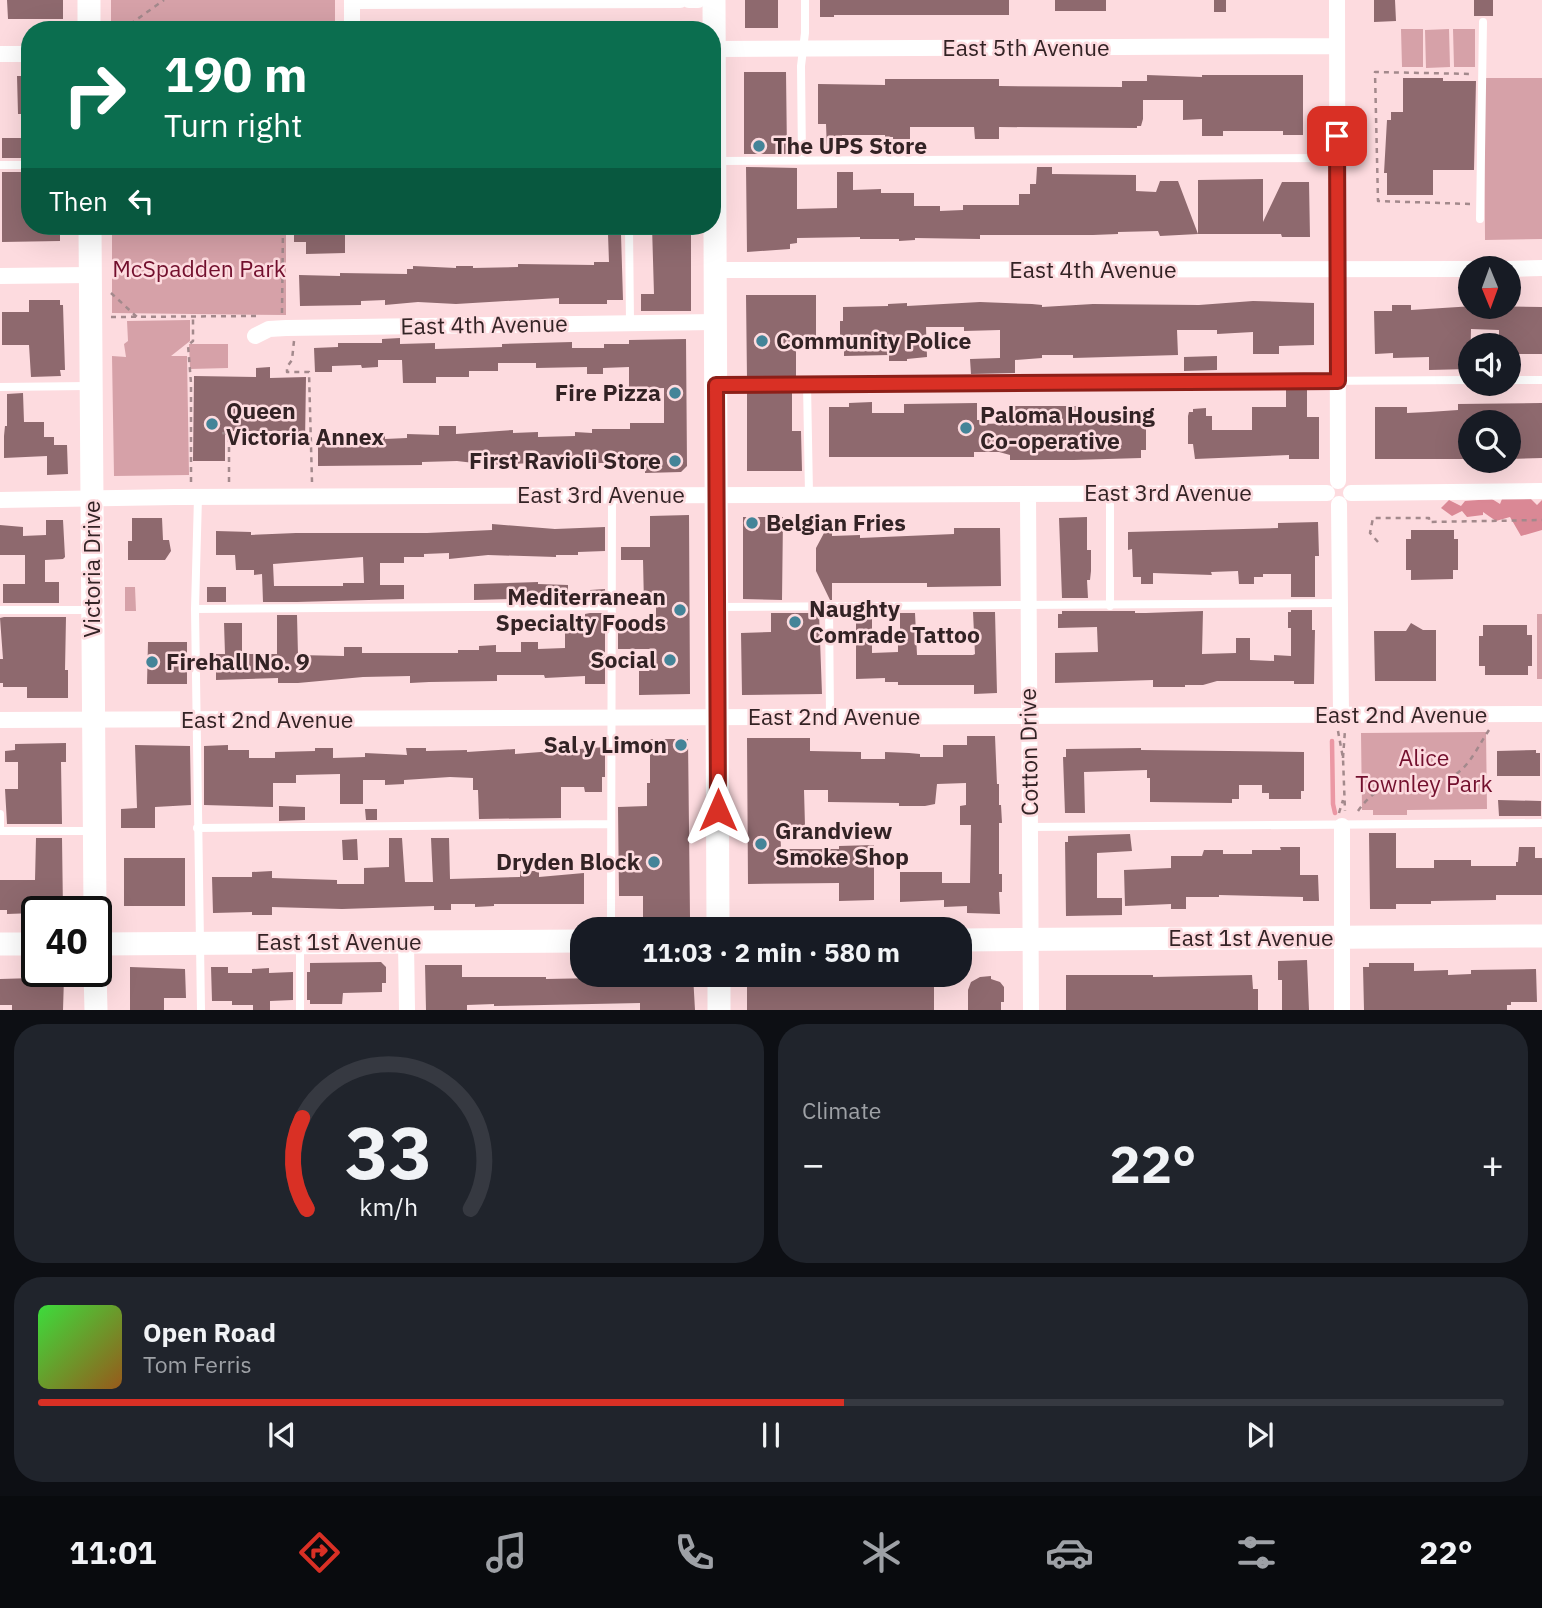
<!DOCTYPE html>
<html lang="en">
<head>
<meta charset="utf-8">
<style>
  body { margin:0; font-family:"IBM Plex Sans",sans-serif; background:#20242c; color:#f1f3f6; height:100vh; display:flex; flex-direction:column; font-size:26px; white-space:nowrap }
  * { box-sizing:border-box; margin:0 }
  p { font-size:23px; color:#9ea1a6 }
  .icon { flex:none; width:38px; height:38px; fill:none; stroke:currentColor; stroke-width:2; stroke-linecap:round; stroke-linejoin:round }
  .map { position:relative; height:1010px; overflow:hidden }
  .panel { display:flex; flex-direction:column; gap:14px; padding:14px; background:#0d0f14; flex:1 }
  .panel>* { flex:none }
  .banner { position:absolute; left:21px; top:21px; width:700px; height:214px; border-radius:28px; box-shadow:0 7px 28px #0002; background:#0b6e4f; color:#fff; overflow:hidden }
  .needle { width:46px; rotate:179deg }
  .fabs { position:absolute; left:1458px; top:256px; display:grid; gap:14px }
  .fabs a { display:grid; place-items:center; width:63px; height:63px; border-radius:50%; background:#171b24; box-shadow:0 7px 28px #0002; font-size:35px }
  .speed { position:absolute; left:21px; top:896px; display:flex; gap:14px; font-size:35px; font-weight:700; text-align:center }
  .speed>* { display:grid; place-content:center; width:91px; height:91px; border-radius:50%; background:#171b24; box-shadow:0 7px 28px #0002; line-height:1 }
  .speed .limit { border:4px solid #111; border-radius:10px; background:#fff; color:#111 }
  .pin { position:absolute; display:grid; place-items:center; width:60px; height:60px; color:#fff; margin:-30px; border-radius:14px; box-shadow:0 4px 10px #0006 }
  .me { position:absolute; width:77px; margin:-38px; rotate:0deg; stroke-linejoin:round; filter:drop-shadow(0 0 5px #0008) }
  .turn { display:flex; align-items:center; gap:24px; height:147px; padding:0 28px; font-size:32px }
  .turn .icon { width:91px; height:91px; stroke-width:2.5 }
  .turn b { display:block; font-size:49px; line-height:60px }
  .then { display:flex; align-items:center; height:66px; padding:0 28px; background:#0003; gap:14px; font-size:26px }
  .big { font-size:52px; font-weight:700; line-height:1.1 }
  .panel .widget { flex:1; display:flex; flex-direction:column; justify-content:center; gap:10px; min-width:0; padding:0 24px; border-radius:28px; background:#20242c }
  .panel .dial { align-items:center; gap:0 }
  .dial svg { height:182px; overflow:visible; fill:none; stroke:#363941; stroke-width:7; stroke-linecap:round; text-anchor:middle }
  .dial text { fill:#f1f3f6; stroke:none }
  .song { display:flex; align-items:center; gap:21px }
  .cover { width:84px; height:84px; border-radius:10px; background:linear-gradient(135deg,hsl(120 70% 55%),hsl(30 70% 35%)) }
  .played { height:7px; border-radius:4px; background:linear-gradient(90deg,#d93025 55%,#363941 55%) }
  .keys { display:flex; justify-content:space-around; direction:ltr }
  .heat { display:flex; justify-content:space-between; align-items:center; font-size:38px; direction:ltr }
  .panel .tiles { flex:1; display:grid; gap:14px; grid-template-columns:1fr 1fr }
  .widget:last-child { grid-column:span 2 }
  .trip { position:absolute; left:570px; top:917px; width:402px; height:70px; border-radius:28px; background:#171b24; box-shadow:0 7px 28px #0002; font-weight:700; line-height:70px; text-align:center }
  .tab-bar { display:flex; height:112px; justify-content:space-around; align-items:center; background:#090b0e; color:#9ea1a6 }
  .tab-bar .icon { width:49px; height:49px }
  .tab-bar .selected { color:#d93025 }
  .tab-bar b { font-size:32px; color:#f1f3f6 }
  .map>svg:first-child { display:block }
  .green { fill:#d6a1a8 }
  .forest { fill:#da8895 }
  .lines { fill:none; stroke-linecap:round; stroke-linejoin:round }
  .stream { stroke:#eb97a4; stroke-width:4.5 }
  .building { fill:#8e696e; fill-rule:evenodd }
  .path { stroke:#a3898c; stroke-width:2.5; stroke-dasharray:5 5; stroke-linecap:butt }
  .lane { stroke:#fff; stroke-width:8 }
  .street { stroke:#fff; stroke-width:16 }
  .secondary { stroke:#fff; stroke-width:23 }
  .route-casing { stroke:#8d1f18; stroke-width:18 }
  .route { stroke:#d93025; stroke-width:12 }
  .poi-dot { fill:#448498; stroke:#fddbdf; stroke-width:2.5 }
  .labels { text-anchor:middle; stroke-width:5; stroke-linejoin:round; paint-order:stroke }
  .street-label { font-size:23px; fill:#332325; stroke:#fddbdf }
  .poi-label { font-size:23px; font-weight:bold; fill:#332325; stroke:#fddbdf; text-anchor:start }
  .park-label { font-size:23px; fill:#720f2d; stroke:#fddbdf }
</style>
</head>
<body>
<div class="map">
<svg width="1542" height="1010" viewBox="0 0 1542 1010">
  <rect width="100%" height="100%" fill="#fddbdf"/>
  <!-- green -->
  <path class="green" d="M111,0H335V30H111Z
    M1401,29H1423V67H1402Z
    M1449,29L1450,67L1426,68L1425,30Z
    M1453,29H1475V67H1454Z
    M1484,78H1542V239L1485,240Z
    M112,226H286V315L112,313Z
    M190,320V341L171,356H187L189,475L114,476L112,356L126,357L124,344L128,341L127,321Z
    M189,344H228V368L190,369Z
    M125,587H135L136,611H125Z
    M1537,614H1542V679H1537Z
    M1486,732L1487,809L1407,810V815H1373V810H1362L1361,733Z"/>
  <!-- forest -->
  <path class="forest" d="M1530,498L1537,505L1542,500V530L1521,536L1510,517L1496,521L1483,512V515L1467,517L1462,511L1452,516L1441,508L1449,500L1461,506L1465,501L1492,499L1500,504L1502,499Z"/>
  <g class="lines">
    <!-- stream -->
    <path class="stream" d="M1332,741L1333,804L1335,813"/>
  </g>
  <!-- building -->
  <path class="building" d="M7,0H63V19H8Z
    M745,0H778V28H745Z
    M820,0H1009V15H834V17H820Z
    M1055,0H1106V11H1055Z
    M1214,0H1226V12H1214Z
    M1374,0H1395L1396,21L1374,22Z
    M1474,0H1493V16H1474Z
    M744,72H786L787,154H744Z
    M1147,75L1202,77V75H1303V135H1283V131H1223V136H1202V119L1183,120V100H1143V119L1141,126H1137V128L999,127V139H975L974,127H910V139H893V137H885V135H842V151H827L826,124H818V84L885,85V79H999V86L1122,87V81H1147Z
    M17,76H30V114H18Z
    M1403,78H1443V81H1476L1474,170H1433V195H1387V173H1384L1387,120H1391V112H1403Z
    M2,138H30V158H2Z
    M746,167L797,168V209L837,208V172H853V190L881,189V193H914V206H940V211L963,210V205H1019V194H1030V184H1036L1037,167H1052V174L1136,175V191L1156,192L1160,181H1178L1198,234L1160,236L1158,231L1118,232V234L1093,235H980V239L915,238V240L899,241V239H860V237L797,238V243L790,244V249L747,252Z
    M2,172H30V226H60V241L2,242Z
    M1263,179V222L1282,182H1309L1310,237H1282L1281,234H1198V180Z
    M294,226L345,227V253L306,254V242H294Z
    M652,226H691V311H641V294H654Z
    M608,234H621L623,300H607V304H559V298L456,304L418,302L385,305V300L361,301V305L300,306L299,275L340,276V273L407,274V269H413V266L456,268V266H473V268L518,267V264L594,265V262H609Z
    M746,295H816V338H796V378H747Z
    M29,300H60V305H63L65,370H60L61,376L31,377L29,345H2V312H29Z
    M1253,301L1314,303V345L1279,346V354H1253V332L1217,334V330H1177L1178,355L1073,358V355H1042V358L1015,360V373L971,374L970,359L1000,358V330L964,331V327H926L927,357L907,359V361H889V355L844,356V349H840V321H843V307L888,306V304L907,303V306L980,302L1032,304L1042,305V307L1093,304L1199,305Z
    M1392,305H1411V310L1474,306L1542,307V354H1508V345H1499V330L1471,329L1470,369L1429,370V357L1393,358V353L1375,354L1374,311H1392Z
    M400,338V344L435,343V349L502,347V344L572,342V348H604V344H629V340L686,339L687,466L681,472L645,473V458H617L618,462L608,463H575V459L532,460V463L491,465H474V463L457,461L422,462V465L318,466V436H337V440L364,441V436L385,435V439L407,438V434L439,435V426H456V434L513,430V433L538,432V437L575,436V432L592,433V429H630V423H664V388L629,389V367L603,368V374H587V367L536,368V363H498V371H469V377H436V383H403L402,360H378V367L362,368L361,365L332,366V372H315L314,348L338,347V343H382V339Z
    M1217,356V370L1184,371V357Z
    M270,367V378L306,377L305,442H292L293,431H225V461H193L194,376L256,377V368Z
    M1307,388V417H1319V459H1289V455L1195,459L1193,444H1188V416L1189,412H1193V409L1206,408V416H1212V430H1252V407H1286V389Z
    M747,391H792V431H801L802,471H747Z
    M23,393L24,422H44V437H54V445H67L68,474L47,475V456L4,458V436L5,426H7V394Z
    M872,402V413H904V404L977,403V420H984V424L1010,423V406H1080V411L1143,410V419H1146V450H1141V458L1074,460H1010V455L999,452H974V457H829V407H849V403Z
    M1542,403V458L1508,459V422H1470V459H1375V407H1407V413L1429,412L1458,410V404Z
    M689,515L690,694L639,695V671H649V649H618V628H656V604H644L643,560H621V547H650V516Z
    M743,517H783L782,600L743,599Z
    M1087,517V550H1091V571L1090,580H1087L1088,598H1062L1059,518Z
    M132,518H162L163,540H169L171,551L165,560H128V541H132Z
    M832,518V536L860,535V538L954,534V528H1000L1001,586L927,587V583H832V600H830L816,571V548Z
    M46,520H63L65,557L63,559L45,560V582H59V603H3V584H25V555H0V525L23,527V536L46,535Z
    M1318,522L1319,556H1315V597H1291V574H1263V577H1254V584H1239L1238,571L1211,572L1212,575L1153,573V584H1141V577H1133L1132,549L1128,550V532L1278,528V523Z
    M492,524L555,529L605,527V551L578,552V555H556V557L488,555L449,559V553L424,554V557H404V563H380V585H404V599L297,602H263L262,574L254,575V570H236L235,555H216V531L251,532V535L296,533H427L492,530ZM363,557L364,583H343V586H274L273,564Z
    M1411,530H1454V539H1458V570H1453V579L1411,580V570H1406V539H1411Z
    M538,582V584L568,585V594L512,597V599L474,600V584Z
    M207,587H226V602H207Z
    M605,589V599L590,600V590Z
    M1291,610H1312V630H1315L1314,684H1294V681H1217L1203,685H1185V687H1153V680L1055,683V653L1098,652L1097,627L1058,628V614H1062V611H1135V613H1146L1203,611L1202,654L1236,653V638H1250V660L1274,661V655L1291,656V628H1288V612H1291Z
    M973,612H995L997,693L974,694V685H898V682H885V678L856,679V614H872V653L898,652V644H900V613H915L917,655H973L975,654Z
    M590,613H605V684H585V676L545,678L544,675H497V681L429,682L410,683V676L363,677L298,683H278V678L216,680V654H225L224,623H242V654H277V615H297L298,655L344,656V647H362V653H458V650H479V646L496,645V652H521V642H538V649L565,648V632H585V614Z
    M771,613H819L822,694L742,695L741,633L771,632Z
    M4,617H66L65,670H68V698H27V687H3V683H0V659H3L0,618Z
    M1411,623L1423,630H1436V681H1375L1374,631H1406Z
    M1483,625H1527V635H1532V666H1528V675H1485V666H1479V636H1483Z
    M148,642H187V684H147Z
    M967,736H995L997,784H999V805H1001L1002,823H999V874H1002V892H999L1000,914L967,913V906L944,907V900L900,902V872H942V883H970L971,825H960V806L966,805V783L937,784L935,804L925,806H899V803L828,802V790H804L805,826H780L781,849H839V846L874,845V900L839,901V883L748,884L747,738H810V751L861,752V759H885V752L909,753L920,754V757H943V745H967Z
    M650,739H688L690,917H643V896H619L618,807L647,806V783H650Z
    M66,743V762H61L62,824H7L5,789H18V762H5V751L15,750V744Z
    M135,745L190,746L191,805L155,807V828H121V809L137,808Z
    M228,745V750H249V758H275V752L315,751V748H333V758L365,757V753L407,755L406,748H426V751L467,750V752L515,749V754L605,747V777H602V792H585L584,787H561V818L479,819L478,790H473V778L450,777L404,780V784L385,785V780H363V804H340V774L296,775V783H273V807L204,805V746Z
    M1141,748V750L1304,752V791H1301V799H1269V793H1262V785H1239V799H1232V803L1150,802V778H1147V770L1084,772L1085,813H1065L1063,757H1066V749Z
    M1536,750V753H1540V776H1497V751Z
    M1498,800L1541,801V816H1499Z
    M279,806L305,807V820L279,821Z
    M365,809H377V820H366Z
    M1369,833H1396V868H1434V860H1471V866H1516V862H1518L1519,847H1535V858H1542V895H1496V900L1431,901V904H1396V909H1370Z
    M1130,834L1132,851L1097,853V898H1122V915L1066,916L1065,842H1068V836Z
    M36,838H62L63,912L7,914V910H0V880H35Z
    M389,838H402L405,882H433L431,838H449L450,879L520,877V871H539V877L584,873V904H494V906L475,907V904H451V910H434V906L342,909L272,907V915H252V912L213,913L212,877H252V872L272,871V878L337,880V884H364V868L389,867Z
    M357,839L358,860H343L342,840Z
    M1280,847H1300V875H1318L1319,901H1303V897L1219,895V897H1186V909H1171V904L1125,906L1124,870L1171,868V856H1202L1204,850H1223V854H1252V850H1281Z
    M124,858H185V906H124Z
    M1307,960L1309,1010H1282V980H1278V961Z
    M381,962L386,967V983H382V992L343,993L342,1004H310V1000H307V972H310V963Z
    M1369,963H1414V971L1448,970V975L1471,974V970L1536,969L1537,1002H1511V1005H1507V1010H1364L1363,967H1369Z
    M425,965H462V977H546V979L597,978V975H693L695,1010H640V1003L494,1006V1004L467,1005V1010H426Z
    M130,967L185,969L186,998H164V1010H130Z
    M211,967H228V973H252V969L269,968V973L293,972V1000L270,1001V1010H253V1005H232V1001H212Z
    M747,975H934V1010H747Z
    M1066,975H1153V977L1252,975L1253,989H1258V1010H1066Z
    M34,976L64,977L63,1010H12V1005H0V979L34,978Z
    M991,976V979L1000,982L1004,987V1002H1001V1010H968V990L971,982L980,977Z"/>
  <g class="lines">
    <!-- path -->
    <path class="path" d="M122,30L164,0
      M1470,204L1378,201L1375,72L1473,74
      M111,293L137,317
      M282,313L283,226
      M111,317L258,316
      M294,341L292,360L287,367V372H309L312,482
      M222,433L229,434V482
      M191,482V383L188,345L193,341V317
      M1378,542L1370,533L1373,518H1429V522L1542,520
      M1338,731L1343,758L1345,811
      M1343,758L1345,730
      M1358,811C1392,762 1427,799 1460,771C1472,761 1480,743 1489,730
      M1339,813L1343,800"/>
    <!-- lane -->
    <path class="lane" d="M802,160L801,66L805,33V0
      M718,161L1338,158
      M0,165H30
      M1480,219L1483,22
      M629,226L630,322
      M1508,380H1542
      M807,384L809,494
      M717,385L1470,380
      M0,387L88,386
      M1110,493V606
      M198,497L195,609L201,1010
      M829,606L830,717
      M719,607L1339,603
      M195,609L611,606
      M0,610H92
      M0,814V831
      M1030,827L1542,823
      M197,828L611,824
      M0,831H91
      M611,929L612,496
      M300,946V1010"/>
    <!-- street -->
    <path class="street" d="M689,0H698
      M1337,0L1338,481
      M352,30V1L680,0
      M714,49L1337,46
      M0,54H30
      M1508,269L1542,268
      M715,270L1470,269
      M0,276L91,275
      M255,336L269,329L286,328L715,322
      M1351,493L1542,491
      M1028,494L1031,1010
      M0,500L175,497L1327,493
      M1339,504L1341,714
      M0,720L1542,714
      M1342,826V1010
      M406,942L407,1010"/>
    <!-- secondary -->
    <path class="secondary" d="M89,0V30
      M714,0L718,929
      M90,226L95,912
      M961,940L1542,936
      M0,944H37
      M96,944L583,941
      M95,971L96,1010
      M719,975V1010"/>
  </g>
  <g class="lines">
    <!-- route casing -->
    <g class="route-casing">
      <path id="route" d="M718,810L716,385L1338,381L1337,136"/>
    </g>
    <!-- route -->
    <use href="#route" class="route"/>
  </g>
  <!-- markers -->
  <g class="poi-dot">
    <circle cx="759" cy="146" r="7"/>
    <circle cx="762" cy="341" r="7"/>
    <circle cx="675" cy="393" r="7"/>
    <circle cx="212" cy="424" r="7"/>
    <circle cx="966" cy="428" r="7"/>
    <circle cx="675" cy="461" r="7"/>
    <circle cx="752" cy="523" r="7"/>
    <circle cx="680" cy="610" r="7"/>
    <circle cx="795" cy="622" r="7"/>
    <circle cx="670" cy="660" r="7"/>
    <circle cx="152" cy="662" r="7"/>
    <circle cx="681" cy="745" r="7"/>
    <circle cx="761" cy="844" r="7"/>
    <circle cx="654" cy="862" r="7"/>
  </g>
  <g class="labels">
    <!-- street labels -->
    <g class="street-label">
      <text x="1026" y="56">East 5th Avenue</text>
      <text x="1093" y="278">East 4th Avenue</text>
      <text transform="translate(484 325) rotate(-1)" y="8">East 4th Avenue</text>
      <text x="1168" y="501">East 3rd Avenue</text>
      <text x="601" y="503">East 3rd Avenue</text>
      <text transform="translate(92 569) rotate(-90)" y="8">Victoria Drive</text>
      <text x="1401" y="723">East 2nd Avenue</text>
      <text x="834" y="725">East 2nd Avenue</text>
      <text x="267" y="728">East 2nd Avenue</text>
      <text transform="translate(1029 752) rotate(-91)" y="8">Cotton Drive</text>
      <text x="1251" y="946">East 1st Avenue</text>
      <text x="339" y="950">East 1st Avenue</text>
    </g>
    <!-- poi labels -->
    <g class="poi-label">
      <text x="773" y="154">The UPS Store</text>
      <text x="776" y="349">Community Police</text>
      <text x="661" y="401" text-anchor="end">Fire Pizza</text>
      <text x="226" y="419">Queen<tspan x="226" dy="26">Victoria Annex</tspan></text>
      <text x="980" y="423">Paloma Housing<tspan x="980" dy="26">Co-operative</tspan></text>
      <text x="661" y="469" text-anchor="end">First Ravioli Store</text>
      <text x="766" y="531">Belgian Fries</text>
      <text x="666" y="605" text-anchor="end">Mediterranean<tspan x="666" dy="26">Specialty Foods</tspan></text>
      <text x="809" y="617">Naughty<tspan x="809" dy="26">Comrade Tattoo</tspan></text>
      <text x="656" y="668" text-anchor="end">Social</text>
      <text x="166" y="670">Firehall No. 9</text>
      <text x="667" y="753" text-anchor="end">Sal y Limon</text>
      <text x="775" y="839">Grandview<tspan x="775" dy="26">Smoke Shop</tspan></text>
      <text x="640" y="870" text-anchor="end">Dryden Block</text>
    </g>
    <!-- park labels -->
    <g class="park-label">
      <text x="199" y="277">McSpadden Park</text>
      <text x="1424" y="766">Alice<tspan x="1424" dy="26">Townley Park</tspan></text>
    </g>
  </g>
</svg>
<div class="fabs">
<a><svg class="needle" viewBox="-14 -14 28 28"><path d="M0-13l5 13h-10z" fill="#e53935"/><path d="M0 13l5-13h-10z" fill="#9ea1a6"/></svg></a>
<a><svg class="icon" aria-label="sound" viewBox="0 0 24 24"><path d="M4 9h4l5-4v14l-5-4H4zM17 9q2 3 0 6"/></svg></a>
<a><svg class="icon" aria-label="search" viewBox="0 0 24 24"><circle cx="10" cy="10" r="6"/><path d="M15 15l6 6"/></svg></a>
</div>
<div class="speed"><div class="limit">40</div></div>
<div class="pin" style="left:1337px;top:136px;background:#d93025"><svg class="icon" aria-label="arrive" viewBox="0 0 24 24"><path d="M6 21V4h12l-3 4 3 4H6"/></svg></div>
<svg class="me" style="left:718px;top:810px" viewBox="-20 -20 40 40"><path d="M0-17L14 15 0 8-14 15z" fill="#d93025" stroke="#fff" stroke-width="4"/></svg>
<div class="trip">11:03 · 2 min · 580 m</div>
<div class="banner">
<div class="turn"><svg class="icon" aria-label="right" viewBox="0 0 24 24"><path d="M7 20v-9h11M14 6l5 5-5 5"/></svg><div><b>190 m</b>Turn right</div></div>
<div class="then">Then<svg class="icon" aria-label="left" viewBox="0 0 24 24"><path d="M17 20v-9H6M10 6l-5 5 5 5"/></svg></div>
</div>
</div>
<section class="panel">
<div class="tiles">
<div class="widget dial"><svg viewBox="0 0 100 80">
<path d="M14 69A42 42 0 1 1 86 69"/>
<path d="M14 69A42 42 0 0 1 12 29" stroke="#d93025"/>
<text x="50" y="56" font-size="32" font-weight="700">33</text>
<text x="50" y="72" font-size="11">km/h</text>
</svg></div>
<div class="widget"><p>Climate</p>
<div class="heat"><a>−</a><b class="big">22°</b><a>+</a></div>
</div>
<div class="widget">
<div class="song"><i class="cover"></i><div><b>Open Road</b><p>Tom Ferris</p></div></div>
<div class="played"></div>
<div class="keys"><svg class="icon" aria-label="previous" viewBox="0 0 24 24"><path d="M18 5L8 12l10 7zM5 5v14"/></svg><svg class="icon" aria-label="pause" viewBox="0 0 24 24"><path d="M8 5v14M16 5v14"/></svg><svg class="icon" aria-label="next" viewBox="0 0 24 24"><path d="M6 5l10 7-10 7zM19 5v14"/></svg></div>
</div>
</div>
</section>
<nav class="tab-bar">
<b>11:01</b>
<svg class="icon selected" aria-label="directions" viewBox="0 0 24 24"><path d="M12 3l9 9-9 9-9-9zM9 14v-3h6M13 9l2 2-2 2"/></svg>
<svg class="icon" aria-label="music" viewBox="0 0 24 24"><path d="M9 18V5l10-2v13"/><circle cx="6" cy="18" r="3"/><circle cx="16" cy="16" r="3"/></svg>
<svg class="icon" aria-label="phone" viewBox="0 0 24 24"><path d="M5 4h4l2 5-3 2q2 4 5 5l2-3 5 2v4C11 20 4 13 5 4z"/></svg>
<svg class="icon" aria-label="climate" viewBox="0 0 24 24"><path d="M12 3v18M4 7l16 10M4 17L20 7"/></svg>
<svg class="icon" aria-label="car" viewBox="0 0 24 24"><path d="M5 17H2v-5l4-1 3-4h7l3 4 3 1v5h-3M9 17h6M6 11h13"/><circle cx="7" cy="17" r="2"/><circle cx="17" cy="17" r="2"/></svg>
<svg class="icon" aria-label="filters" viewBox="0 0 24 24"><path d="M4 7h16M4 17h16"/><circle cx="9" cy="7" r="2"/><circle cx="15" cy="17" r="2"/></svg>
<b>22°</b>
</nav>
</body>
</html>
